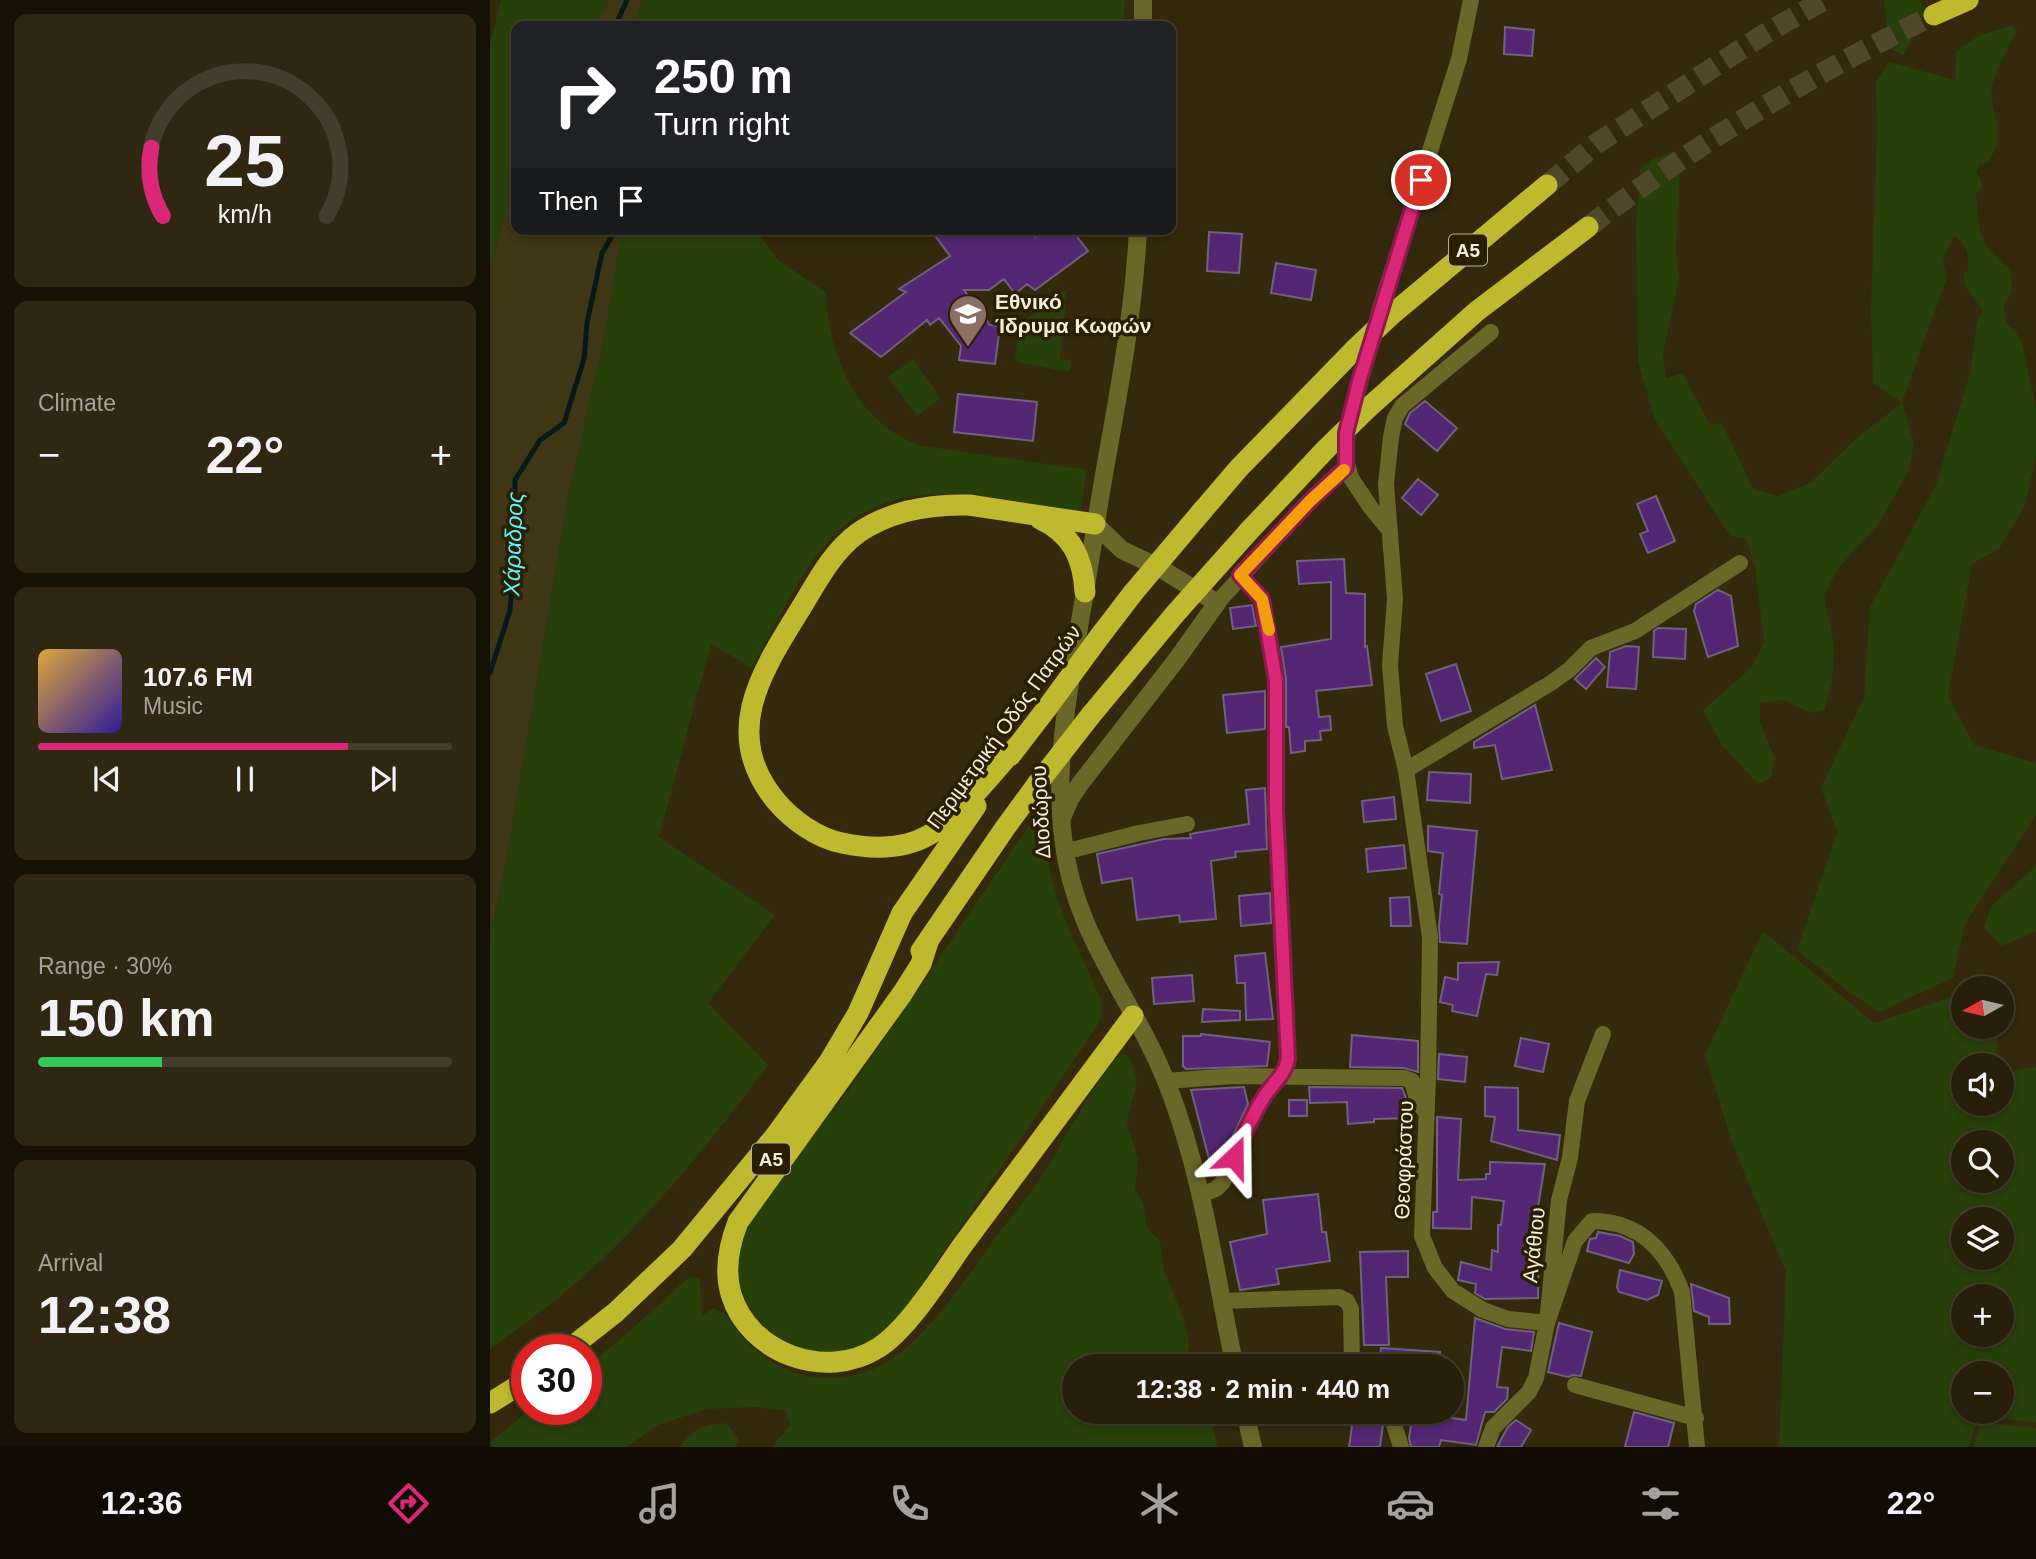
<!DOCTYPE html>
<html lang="en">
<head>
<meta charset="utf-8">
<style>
  body { margin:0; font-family:Arial,sans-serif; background:#2f2712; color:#f1f3f6; height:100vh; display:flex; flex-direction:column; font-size:26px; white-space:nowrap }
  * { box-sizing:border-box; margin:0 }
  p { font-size:23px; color:#a4a29c }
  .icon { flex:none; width:38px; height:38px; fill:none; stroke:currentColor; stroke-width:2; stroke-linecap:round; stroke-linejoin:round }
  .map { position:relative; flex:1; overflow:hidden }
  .panel { display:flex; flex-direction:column; gap:14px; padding:14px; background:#151105; width:490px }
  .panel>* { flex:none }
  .hud { position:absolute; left:21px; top:21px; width:665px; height:214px; border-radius:14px; box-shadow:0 4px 10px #0003,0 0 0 2px #433d2a; background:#202124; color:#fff; overflow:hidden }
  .needle { width:46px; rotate:262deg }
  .fabs { position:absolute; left:1461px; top:976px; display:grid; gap:14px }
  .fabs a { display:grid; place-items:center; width:63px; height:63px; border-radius:50%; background:#271f09; box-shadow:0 4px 10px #0003,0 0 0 2px #433d2a; font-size:35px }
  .speed { position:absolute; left:21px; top:1334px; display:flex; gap:14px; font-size:35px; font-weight:700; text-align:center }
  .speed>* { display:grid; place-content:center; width:91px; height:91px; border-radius:50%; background:#271f09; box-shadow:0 4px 10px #0003,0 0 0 2px #433d2a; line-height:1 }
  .speed .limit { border:10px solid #d22; background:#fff; color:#111 }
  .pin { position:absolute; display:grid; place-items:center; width:60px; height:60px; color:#fff; margin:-30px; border:4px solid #fff; border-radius:50%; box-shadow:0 2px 7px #0007 }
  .me { position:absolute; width:77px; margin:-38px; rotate:23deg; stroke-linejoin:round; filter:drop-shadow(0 0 5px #0008) }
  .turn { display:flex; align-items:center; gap:24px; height:147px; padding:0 28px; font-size:32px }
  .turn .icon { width:91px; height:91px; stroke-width:2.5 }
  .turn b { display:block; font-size:49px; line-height:60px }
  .then { display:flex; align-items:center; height:66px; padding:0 28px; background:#0003; gap:14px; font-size:26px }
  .big { font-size:52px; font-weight:800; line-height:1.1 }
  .panel .widget { flex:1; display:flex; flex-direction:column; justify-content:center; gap:10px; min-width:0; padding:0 24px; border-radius:14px; background:#2f2712 }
  .panel .dial { align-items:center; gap:0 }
  .dial svg { height:182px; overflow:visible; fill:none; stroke:#433d2a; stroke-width:7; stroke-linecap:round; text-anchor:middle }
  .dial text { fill:#f1f3f6; stroke:none }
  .song { display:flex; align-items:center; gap:21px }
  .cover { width:84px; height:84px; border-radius:10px; background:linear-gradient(135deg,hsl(40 70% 55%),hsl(250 70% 35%)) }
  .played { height:7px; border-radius:4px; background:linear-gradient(90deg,#db2777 75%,#433d2a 75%) }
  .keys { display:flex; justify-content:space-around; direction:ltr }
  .heat { display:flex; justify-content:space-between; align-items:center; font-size:38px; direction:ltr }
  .charge { height:10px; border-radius:5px; background:linear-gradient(90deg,#34c759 30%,#433d2a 0) }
  .trip { position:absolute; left:572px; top:1354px; width:402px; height:70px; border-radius:35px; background:#271f09; box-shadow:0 4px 10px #0003,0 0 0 2px #433d2a; font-weight:800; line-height:70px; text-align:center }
  .menu { display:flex; height:112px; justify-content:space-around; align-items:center; background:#100c04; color:#a4a29c }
  .menu .icon { width:49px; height:49px }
  .menu .on { color:#db2777 }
  .menu b { font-size:32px; color:#f1f3f6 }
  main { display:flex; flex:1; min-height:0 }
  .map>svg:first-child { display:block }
  .green { fill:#273f09; fill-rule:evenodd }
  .sand { fill:#3e3615 }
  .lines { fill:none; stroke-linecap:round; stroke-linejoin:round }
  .stream { stroke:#06191b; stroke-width:5 }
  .building { fill:#532773; stroke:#70627e; stroke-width:2 }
  .motorway-tunnel { stroke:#51472b; stroke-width:21; stroke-dasharray:21 10; stroke-linecap:butt }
  .minor { stroke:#6a6728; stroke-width:16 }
  .tertiary { stroke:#6a6728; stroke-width:18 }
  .motorway { stroke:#bfb930; stroke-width:21 }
  .motorway-bridge { stroke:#bfb930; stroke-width:21 }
  .route-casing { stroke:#8e194d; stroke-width:18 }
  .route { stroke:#db2777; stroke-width:12 }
  .slow { stroke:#f59e0b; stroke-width:12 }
  .labels { text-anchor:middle; stroke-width:7; stroke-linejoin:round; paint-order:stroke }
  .shield { fill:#2a1f03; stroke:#b8b09c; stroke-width:2 }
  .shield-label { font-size:19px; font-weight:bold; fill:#f5eedd }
  .poi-label { font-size:21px; font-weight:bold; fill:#f5eedd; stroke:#2a1f03; text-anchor:start }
  .street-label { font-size:21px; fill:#f5eedd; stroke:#2a1f03 }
  .water-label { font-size:23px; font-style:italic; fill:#5df3fe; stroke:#2a1f03 }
</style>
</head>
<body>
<main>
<section class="panel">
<div class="widget dial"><svg viewBox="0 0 100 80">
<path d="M14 69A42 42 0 1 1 86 69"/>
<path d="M14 69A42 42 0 0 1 9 39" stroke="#db2777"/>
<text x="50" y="56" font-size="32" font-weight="700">25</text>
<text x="50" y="72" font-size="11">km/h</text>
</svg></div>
<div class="widget"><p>Climate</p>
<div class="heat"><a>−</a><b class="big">22°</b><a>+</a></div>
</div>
<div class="widget">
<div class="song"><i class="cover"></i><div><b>107.6 FM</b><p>Music</p></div></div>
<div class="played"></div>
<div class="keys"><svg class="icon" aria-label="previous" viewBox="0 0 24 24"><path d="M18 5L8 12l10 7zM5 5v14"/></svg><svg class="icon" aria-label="pause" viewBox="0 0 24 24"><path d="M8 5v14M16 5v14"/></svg><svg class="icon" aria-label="next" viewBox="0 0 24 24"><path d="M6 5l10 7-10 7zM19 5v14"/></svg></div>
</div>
<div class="widget"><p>Range · 30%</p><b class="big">150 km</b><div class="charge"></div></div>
<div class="widget"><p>Arrival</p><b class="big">12:38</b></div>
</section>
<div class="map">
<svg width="1546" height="1447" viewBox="0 0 1546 1447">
  <rect width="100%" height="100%" fill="#34290c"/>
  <!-- green -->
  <path class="green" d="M11,0H120L102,26H26V172L0,272V43Z
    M153,0H635L633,26H143Z
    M1394,0H1430L1435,12L1414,55L1399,48Z
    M1523,25L1527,31C1519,47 1509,64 1503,82C1495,109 1522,131 1497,163L1490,164L1486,174L1490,177L1492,187L1486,194C1489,233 1488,244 1521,269L1522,291L1514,306L1516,323L1526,332L1532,344L1537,366L1546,408V456L1535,506L1509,549L1482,564L1458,695L1484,745L1546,763V815L1475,924L1463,978L1389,1012L1362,994L1307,950L1347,832L1331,788L1374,697L1380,607L1446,485L1480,373L1487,322L1493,311L1475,286L1473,274L1478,271C1479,255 1477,245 1464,235L1453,260L1457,278L1412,402L1424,444L1418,472L1387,527L1348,568L1334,596L1344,646L1342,682L1335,710L1321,713L1294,700L1270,703V722L1285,758L1281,778L1268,784L1231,744L1213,710L1262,667L1274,642L1265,567L1256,539L1240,536L1164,418L1148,361L1146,225L1150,170L1161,160L1183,151L1190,167L1186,249L1189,277L1173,354L1176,378L1193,373L1220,425L1232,423L1263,489L1288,496L1320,483L1369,436L1412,403L1383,383L1381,309L1387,132L1386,82L1399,62L1465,80L1466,52L1488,36Z
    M131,229H265L288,260L336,292C337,354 369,428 434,446L597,470L591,508L586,511C499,497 396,467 332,549C304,584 284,628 262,668L221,644L169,837L285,915L218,1003L278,1065C220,1143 159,1220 85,1284C58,1307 29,1328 0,1349V934L15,869L78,497L114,339Z
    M577,288L570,359L581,360L582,366L579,372L527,362L525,357L530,324Z
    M423,359L451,398L427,416L398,377Z
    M551,808C554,851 561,884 577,924C588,951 602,976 612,1003L611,1017L606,1028L438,1275C421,1300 401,1336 370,1347C296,1372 226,1308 255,1233C259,1221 267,1211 273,1201C299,1161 333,1126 360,1088C425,996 487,901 551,808Z
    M1546,866V931L1512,946L1494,928L1501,906Z
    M1273,931L1384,1023L1473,993L1474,1027H1508L1507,1066H1474V1104H1512V1072L1546,1067V1423L1489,1415L1479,1447H1289L1296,1272L1243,1146L1215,1054ZM1474,1143H1512V1181H1474ZM1474,1220H1512V1258H1474ZM1474,1297H1512V1335H1474ZM1474,1374H1512V1412H1474Z
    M631,1054L637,1055L642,1061L647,1081L637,1121L648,1160L645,1189L653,1203L657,1227L670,1242L674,1270L691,1312L699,1341L697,1367H584V1412H718L728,1447H282L300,1425L296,1411L266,1407L217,1409L168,1425L137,1447H0V1442L41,1409H96V1367L133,1337L199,1277L210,1278L212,1316L223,1308C238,1312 242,1325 252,1337C267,1354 288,1368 309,1374C336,1382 368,1378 392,1365C435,1342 476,1278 505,1238C521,1217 539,1196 553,1174C572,1144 588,1112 608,1083C615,1072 621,1061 631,1054Z
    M1491,1422L1546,1428V1447H1483Z
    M237,1423L249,1439L246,1447H190C203,1427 215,1425 237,1423Z"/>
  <!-- sand -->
  <path class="sand" d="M120,0H153L143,26H102Z
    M26,172V229H132L114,339L78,497L15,869L0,934V272Z"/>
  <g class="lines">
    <!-- stream -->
    <path class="stream" d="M125,26L137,0
      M0,673L20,610L24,569L25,480L50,440L74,423L94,359L97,323L112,253L126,229"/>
  </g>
  <!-- building -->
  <path class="building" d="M1015,27L1044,30L1042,56L1014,54Z
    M440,229H487L492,235L498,229H538L545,237L556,229H581L598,251L545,290L537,284L525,294L514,279L499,290H474L500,325L510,326L505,364L469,360L471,346L449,318L440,325L437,320L391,357L360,333L416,292L409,289L460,256Z
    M719,232L752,234L749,273L717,271Z
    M786,263L826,270L821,300L781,293Z
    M468,394L547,402L543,441L464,432Z
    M935,401L967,428L947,451L915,424L920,413Z
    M928,479L948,495L931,515L912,498Z
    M1166,496L1185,541L1158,553L1150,534L1158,531L1147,504Z
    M854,559L856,593L875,594V647L877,646L882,685L826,691L829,717L840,716L841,730L830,731L831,740L815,741V751L801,753L799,727H796V679L791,647L841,639V582L809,584L807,561Z
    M1228,590L1241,596L1248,646L1218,657L1204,611L1206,604Z
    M762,605L766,626L743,629L740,608Z
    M1168,628L1196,629L1195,659L1163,657L1164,631Z
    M1136,646L1149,647L1146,689L1117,687L1120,652Z
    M1106,658L1115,667L1096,689L1085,679Z
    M966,664L981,711L951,721L936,674Z
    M775,691V729L737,733L733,695Z
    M1045,705L1062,770L1012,779L1005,745L984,748V742Z
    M939,772L981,774L980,803L937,800Z
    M775,788L777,849L745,852L746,857L721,861L726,919L690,922L689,915L647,920L642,878L612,883L607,854L674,839L701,838L700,834L759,824L756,790Z
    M904,797L906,819L874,822L872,801Z
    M938,826L987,831L977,944L950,942L949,926L952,895L949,894L953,853L938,851Z
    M914,845L916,868L878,872L876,849Z
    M780,893L781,923L751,926L749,896Z
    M919,897L921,926H901L900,898Z
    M775,953L783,1019L756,1020L755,983H747L745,956Z
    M1009,962L1007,975L996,974L987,1016L962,1011L963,1005L950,1002L955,977L968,980V963Z
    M702,975L704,1001L664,1004L662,978Z
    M713,1009L750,1011V1020L712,1022Z
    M711,1034L780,1042L777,1066L696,1069L693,1066V1036H711Z
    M862,1035L928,1041V1072L914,1068L860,1067Z
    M1031,1038L1059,1044L1053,1072L1025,1066Z
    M949,1054L977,1057L975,1082L948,1079Z
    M754,1087L758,1104L734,1155L719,1159L701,1090Z
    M819,1087L912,1088L924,1118L884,1119V1122L858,1124L857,1102L820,1103Z
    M995,1087L1028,1088V1130L1070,1135L1067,1160L1001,1141L1005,1117L995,1116Z
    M799,1100H817V1116H799Z
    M947,1117L971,1119L968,1180L996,1179V1174H1000V1162L1055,1164L1045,1225H1049L1048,1298L995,1299L985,1293L986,1284L968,1280L971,1262L1001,1270L1002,1250L1008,1252V1225H1011L1014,1201L982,1197L981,1229L943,1228V1212H947Z
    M828,1194L832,1232H836L840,1261L786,1269L789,1284L750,1290L740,1242L777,1234L773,1200Z
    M1108,1232L1130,1236L1143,1242L1144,1254L1139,1263L1097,1251L1100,1239L1106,1238Z
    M918,1251V1277H896L899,1345H874L870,1252Z
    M1130,1270L1172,1281L1168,1295L1157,1300L1129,1292L1127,1287Z
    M1201,1284L1239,1298L1240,1324H1219V1317L1204,1311Z
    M985,1318L1015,1329L1044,1332L1041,1351L1012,1347L1007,1387L1018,1388L1017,1399L1004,1412H995L986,1445L951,1440L949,1447H921L919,1438L923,1412L976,1420Z
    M1069,1323L1102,1332L1091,1376L1083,1375L1078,1377L1058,1372Z
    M891,1348L950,1352L949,1367H889Z
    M864,1412H890L893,1425L890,1447H859Z
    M1144,1412L1184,1423L1178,1447H1135Z
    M1026,1420L1041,1430L1031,1447H1007L1018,1427Z"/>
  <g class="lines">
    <!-- motorway-tunnel -->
    <path class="motorway-tunnel" d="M1057,185L1106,144L1273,35L1334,0
      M1098,227C1205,144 1322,74 1444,15"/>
    <!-- minor -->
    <path class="minor" d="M1001,332L912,406L905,418L901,437L896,484L905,599L900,665L905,726L916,770L940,937L938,1078L932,1236L945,1268L963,1291L993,1310L1018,1319L1057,1323L1085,1241L1102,1221C1149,1221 1177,1250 1192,1292L1207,1447
      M900,531L881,508L861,478L855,457L856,433L890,309L969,59L981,0
      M727,603L820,501L856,468
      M916,770L1061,683L1079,670L1101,648L1145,631L1250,563
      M574,852L649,833L697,824
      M676,1081L743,1076L914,1078L922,1081L928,1102L935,1111
      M710,1195L726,1189L733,1182C749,1152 758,1120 777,1092C785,1080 795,1074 798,1059L786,809V681L772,599L750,575
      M731,1301L849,1297L857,1301L861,1309L862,1367
      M1085,1385L1206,1418
      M900,1412L911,1447
      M996,1447L1003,1428L1039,1392L1046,1378L1057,1323L1069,1200L1080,1158L1087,1101L1113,1034"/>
    <!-- tertiary -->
    <path class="tertiary" d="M653,0V26
      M648,229C644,308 630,386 616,463C607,514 600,564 591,615C579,689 564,762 573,837C583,936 644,998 678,1086C713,1176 725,1273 745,1367
      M572,818L580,799L590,784L687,659L727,603L668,567L632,550L605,524
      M755,1412L763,1447"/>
    <!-- motorway -->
    <path class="motorway" d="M1444,15L1478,0
      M900,316L1057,185
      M878,408L987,311L1098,227
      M713,510L749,468L864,350
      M550,519C582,534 593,558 595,592
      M759,531L836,449
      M610,636L643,593
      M601,715L685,614
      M529,744C505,770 468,818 439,835C413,850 380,849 352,843C327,838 302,820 286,801C230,733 272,671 311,608C327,582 342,552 368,533C401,510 439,504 479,505L605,524
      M520,756L557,708
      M438,942L431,964L412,994L248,1222C239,1245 234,1270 241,1294C259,1354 336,1381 388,1348C418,1329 451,1276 472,1246C529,1170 586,1093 643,1016
      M431,951L515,828L548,783
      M79,1349L126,1312L192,1249L286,1135L339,1062L368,1013L412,913L486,806
      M0,1403L37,1380"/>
    <!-- motorway-bridge -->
    <path class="motorway-bridge" d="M864,350L900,316
      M836,449L878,408
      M643,593L713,510
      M685,614L759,531
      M557,708L610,636
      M548,783L601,715"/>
  </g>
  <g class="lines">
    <!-- route casing -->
    <g class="route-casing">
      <path id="route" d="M744,1157C753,1136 762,1116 774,1097C782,1084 795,1075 798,1059L786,809V681L772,599L750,575L820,501L856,467V433L869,382L931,180"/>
    </g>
    <!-- route -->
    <use href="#route" class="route"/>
    <!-- slow -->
    <path class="slow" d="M779,630L772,599L750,575L820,501L854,470"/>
  </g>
  <!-- icons -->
  <defs>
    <g id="school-pin" transform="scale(2.0125)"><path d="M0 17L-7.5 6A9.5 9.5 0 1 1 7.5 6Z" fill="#8d6e63" stroke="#2a1f03"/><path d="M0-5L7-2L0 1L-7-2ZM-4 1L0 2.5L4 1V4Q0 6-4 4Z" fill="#fff"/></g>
  </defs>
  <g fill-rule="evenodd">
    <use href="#school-pin" x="478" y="314"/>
  </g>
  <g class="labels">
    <!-- shield labels -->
    <g class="shield">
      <rect x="959" y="234.5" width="38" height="31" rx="5"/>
      <rect x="262" y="1143.5" width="38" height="31" rx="5"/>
    </g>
    <g class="shield-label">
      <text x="978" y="257">Α5</text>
      <text x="281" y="1166">Α5</text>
    </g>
    <!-- poi labels -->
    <g class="poi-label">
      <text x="505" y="309">Εθνικό<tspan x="505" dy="24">Ίδρυμα Κωφών</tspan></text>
    </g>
    <!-- street labels -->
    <g class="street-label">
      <text transform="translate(514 727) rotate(-54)" y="7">Περιμετρική Οδός Πατρών</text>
      <text transform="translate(551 812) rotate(-93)" y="7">Διοδώρου</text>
      <text transform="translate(914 1160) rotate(-88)" y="7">Θεοφράστου</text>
      <text transform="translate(1044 1245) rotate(-84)" y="7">Αγάθιου</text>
    </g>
    <!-- water labels -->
    <g class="water-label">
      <text transform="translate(23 544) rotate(-88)" y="8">Χάραδρος</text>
    </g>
  </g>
</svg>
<div class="fabs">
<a><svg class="needle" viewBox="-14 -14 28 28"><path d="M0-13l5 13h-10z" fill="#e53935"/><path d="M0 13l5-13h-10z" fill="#a4a29c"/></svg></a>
<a><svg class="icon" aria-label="sound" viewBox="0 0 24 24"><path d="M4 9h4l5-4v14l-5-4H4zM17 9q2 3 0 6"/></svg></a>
<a><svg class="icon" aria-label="search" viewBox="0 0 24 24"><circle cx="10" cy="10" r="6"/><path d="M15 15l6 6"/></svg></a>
<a><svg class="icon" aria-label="layers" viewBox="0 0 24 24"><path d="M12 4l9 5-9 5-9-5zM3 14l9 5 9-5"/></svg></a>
<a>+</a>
<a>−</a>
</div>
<div class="speed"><div class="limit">30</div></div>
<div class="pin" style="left:931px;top:180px;background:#d93025"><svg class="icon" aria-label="arrive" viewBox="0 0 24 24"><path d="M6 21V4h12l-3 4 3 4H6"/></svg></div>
<svg class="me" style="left:744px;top:1157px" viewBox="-20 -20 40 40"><path d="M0-17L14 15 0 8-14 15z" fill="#db2777" stroke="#fff" stroke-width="4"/></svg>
<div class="trip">12:38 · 2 min · 440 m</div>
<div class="hud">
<div class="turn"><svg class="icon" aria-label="right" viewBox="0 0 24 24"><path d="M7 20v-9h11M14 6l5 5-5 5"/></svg><div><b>250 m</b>Turn right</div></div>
<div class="then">Then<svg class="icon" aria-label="arrive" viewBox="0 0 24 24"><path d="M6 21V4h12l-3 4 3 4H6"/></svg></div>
</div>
</div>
</main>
<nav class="menu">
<b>12:36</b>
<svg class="icon on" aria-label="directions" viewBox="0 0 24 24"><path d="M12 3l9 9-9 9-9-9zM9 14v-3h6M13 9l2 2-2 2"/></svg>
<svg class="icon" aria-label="music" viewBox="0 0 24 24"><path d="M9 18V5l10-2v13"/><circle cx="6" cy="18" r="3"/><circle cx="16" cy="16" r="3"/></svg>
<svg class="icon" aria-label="phone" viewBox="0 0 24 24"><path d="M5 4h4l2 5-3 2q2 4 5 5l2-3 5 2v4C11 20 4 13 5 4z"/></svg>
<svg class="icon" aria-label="climate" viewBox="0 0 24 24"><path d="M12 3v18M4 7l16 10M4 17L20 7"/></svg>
<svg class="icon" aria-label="car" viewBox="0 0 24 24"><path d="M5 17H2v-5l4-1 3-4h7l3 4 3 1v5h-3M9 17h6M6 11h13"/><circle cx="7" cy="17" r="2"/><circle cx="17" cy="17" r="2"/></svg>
<svg class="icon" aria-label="filters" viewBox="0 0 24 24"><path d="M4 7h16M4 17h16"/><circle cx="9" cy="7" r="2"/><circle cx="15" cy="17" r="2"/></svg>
<b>22°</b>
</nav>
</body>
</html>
